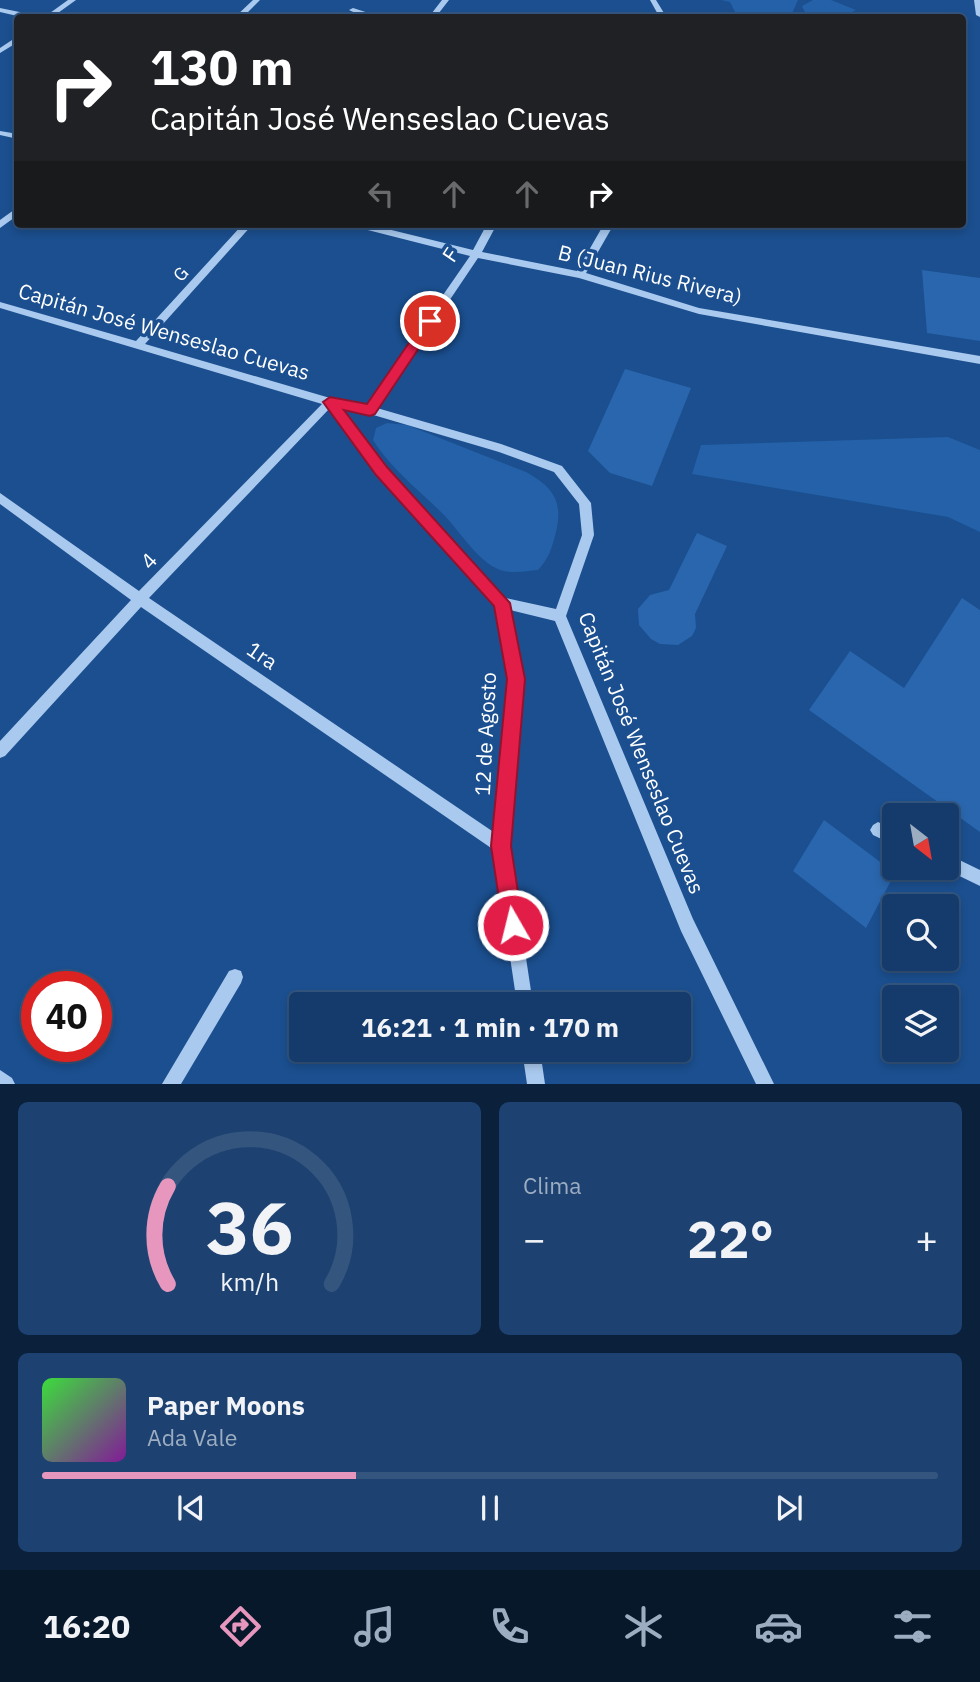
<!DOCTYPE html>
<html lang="es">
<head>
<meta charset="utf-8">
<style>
  body { margin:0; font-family:"IBM Plex Sans",sans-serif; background:#1d4271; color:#f1f3f6; height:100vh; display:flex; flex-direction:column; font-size:26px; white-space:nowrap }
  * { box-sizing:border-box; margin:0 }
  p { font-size:23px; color:#9dadc1 }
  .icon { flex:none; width:38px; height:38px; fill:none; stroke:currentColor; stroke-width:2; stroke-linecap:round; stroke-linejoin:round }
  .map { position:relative; height:1084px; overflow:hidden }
  .panel { display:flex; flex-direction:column; gap:18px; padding:18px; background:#0b203b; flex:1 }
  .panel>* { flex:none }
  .hud { position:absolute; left:14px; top:14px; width:952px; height:214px; border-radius:7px; box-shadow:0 4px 10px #0003,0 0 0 2px #33557e; background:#202124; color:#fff; overflow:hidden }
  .needle { width:46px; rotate:149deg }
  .tools { position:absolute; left:882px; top:803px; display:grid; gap:14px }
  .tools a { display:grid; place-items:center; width:77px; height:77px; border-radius:7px; background:#143b6b; box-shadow:0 4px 10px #0003,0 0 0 2px #33557e; font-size:35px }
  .speed { position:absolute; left:21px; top:971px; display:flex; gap:14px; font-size:35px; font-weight:700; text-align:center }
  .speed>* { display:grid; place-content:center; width:91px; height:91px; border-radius:50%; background:#143b6b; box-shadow:0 4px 10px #0003,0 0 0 2px #33557e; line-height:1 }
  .speed .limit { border:10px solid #d22; background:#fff; color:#111 }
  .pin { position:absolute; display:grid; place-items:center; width:60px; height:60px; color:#fff; margin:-30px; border:4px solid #fff; border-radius:50%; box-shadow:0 2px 7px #0007 }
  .me { position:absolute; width:77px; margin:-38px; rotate:352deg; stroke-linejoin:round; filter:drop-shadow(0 0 5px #0008) }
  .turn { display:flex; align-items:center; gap:24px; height:147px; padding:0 21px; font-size:32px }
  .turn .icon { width:91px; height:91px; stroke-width:2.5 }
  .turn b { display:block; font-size:49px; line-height:60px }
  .lanes { display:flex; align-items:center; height:66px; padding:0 21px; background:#0003; justify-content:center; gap:35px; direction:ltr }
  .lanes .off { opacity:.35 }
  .big { font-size:52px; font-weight:700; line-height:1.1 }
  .panel .card { flex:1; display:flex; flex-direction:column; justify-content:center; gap:10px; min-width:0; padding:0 24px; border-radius:10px; background:#1d4271 }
  .panel .dial { align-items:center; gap:0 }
  .dial svg { height:182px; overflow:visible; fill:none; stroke:#33557e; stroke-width:7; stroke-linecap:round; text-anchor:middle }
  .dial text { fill:#f1f3f6; stroke:none }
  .song { display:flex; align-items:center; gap:21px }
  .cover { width:84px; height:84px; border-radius:10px; background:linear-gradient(135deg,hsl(120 70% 55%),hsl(290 70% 35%)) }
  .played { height:7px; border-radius:4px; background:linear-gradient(90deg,#e797bd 35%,#33557e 35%) }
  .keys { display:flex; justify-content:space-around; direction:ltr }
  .heat { display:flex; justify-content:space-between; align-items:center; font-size:38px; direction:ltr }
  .panel .tiles { flex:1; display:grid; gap:18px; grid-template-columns:1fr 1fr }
  .card:last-child { grid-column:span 2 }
  .trip { position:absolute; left:289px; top:992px; width:402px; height:70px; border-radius:7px; background:#143b6b; box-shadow:0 4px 10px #0003,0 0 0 2px #33557e; font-weight:700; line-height:70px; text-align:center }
  .dock { display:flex; height:112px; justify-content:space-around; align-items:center; background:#08182b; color:#9dadc1 }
  .dock .icon { width:49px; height:49px }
  .dock .current { color:#e797bd }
  .dock b { font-size:32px; color:#f1f3f6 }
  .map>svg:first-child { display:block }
  .green { fill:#2461a8 }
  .building { fill:#2a66ad }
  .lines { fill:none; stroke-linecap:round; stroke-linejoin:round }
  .minor { fill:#a9c9ee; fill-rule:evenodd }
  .route { fill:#e11d48; stroke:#92132f; stroke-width:2 }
  .labels { text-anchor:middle; stroke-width:7; stroke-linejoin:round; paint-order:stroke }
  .far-street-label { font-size:18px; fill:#fff; stroke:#1b4f8f }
  .street-label { font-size:21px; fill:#fff; stroke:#1b4f8f }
</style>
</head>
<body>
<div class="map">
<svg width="980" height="1084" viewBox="0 0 980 1084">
  <rect width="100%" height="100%" fill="#1b4f8f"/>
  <!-- green -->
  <path class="green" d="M721,0H798L791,16L795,17L738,18L730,2Z
    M813,0H831L856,10L842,17H807L802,6Z
    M387,423L407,425L526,472C555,488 564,503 555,536C551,551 548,559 538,570C526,571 512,574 500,570C477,561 460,531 443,514C418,489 391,469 373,440L376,428Z
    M948,437L980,450V532L948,517L692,474L701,445Z"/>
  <!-- building -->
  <path class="building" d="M922,270L980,278V341L927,333Z
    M625,369L691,388L652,486L610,473L588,451Z
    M697,533L727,546L695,614L696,628L692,636L678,645L660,644L651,639L639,625L638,609L650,595L669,590Z
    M962,598L980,610V832L809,710L850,651L904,688Z
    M824,820L895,873L866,928L793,871Z"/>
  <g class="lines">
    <!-- minor -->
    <path class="minor" d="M68,0H76L51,18H43Z
      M253,0H260L242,18H234Z
      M442,0H449L435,18H428Z
      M650,0H656L667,18H660Z
      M974,0H980V17L976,15Z
      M0,8L39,16L42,18H26L0,12Z
      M353,8L378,16V18H367L351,11L349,10Z
      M18,36V42L0,53V48Z
      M0,131L18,134V139L0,135Z
      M18,207V215L0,228V220Z
      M243,224H253L145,344L330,398L367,405L470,256L352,226L350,224H367L473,250L487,224H497L482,252L577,271L604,224H614L586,273L699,308L980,356V364L699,314L579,278L478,258L377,408L501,444L562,466L591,503L594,535L566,616L693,919L774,1084H756L681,931L555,621L510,610L523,679L509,846L533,1004H517L494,850L141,607L5,756L0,758V741L131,600L0,504V493L139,591L322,404L0,308V302L136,341ZM341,408L370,414L499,452L554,472L579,504L582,535L556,609L506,598L385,468ZM329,409L377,474L496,605L509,679L495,833L149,598Z
      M878,822L894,830V845L873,835L870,830L873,825Z
      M947,854L980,870V886L943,868H947Z
      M235,969L241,971L243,977L241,983L181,1084H162L229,971Z
      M522,1050H540L545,1084H527Z
      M0,1070L12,1078L15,1084H0Z"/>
  </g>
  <!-- route -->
  <path class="route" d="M430,316L437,321L375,414L370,416L344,410L387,467L510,603L525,679L511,846L523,925L520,932L513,935L506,932L503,925L491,846L507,679L494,606L376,475L323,402L330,397L367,404L426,318Z"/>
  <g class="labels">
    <!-- far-street labels -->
    <g class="far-street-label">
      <text transform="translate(181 274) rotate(-48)" y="6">G</text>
    </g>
    <!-- street labels -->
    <g class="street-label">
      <text transform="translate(451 255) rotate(-56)" y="7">F</text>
      <text transform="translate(650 275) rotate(14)" y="7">B (Juan Rius Rivera)</text>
      <text transform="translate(164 332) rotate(16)" y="7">Capitán José Wenseslao Cuevas</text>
      <text transform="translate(149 561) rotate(-46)" y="7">4</text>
      <text transform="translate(262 656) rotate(34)" y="7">1ra</text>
      <text transform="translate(486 734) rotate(-87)" y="7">12 de Agosto</text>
      <text transform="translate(641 753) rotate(68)" y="7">Capitán José Wenseslao Cuevas</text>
    </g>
  </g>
</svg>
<div class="tools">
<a><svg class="needle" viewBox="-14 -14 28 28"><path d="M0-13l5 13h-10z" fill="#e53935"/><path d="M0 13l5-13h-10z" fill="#9dadc1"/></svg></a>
<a><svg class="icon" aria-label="search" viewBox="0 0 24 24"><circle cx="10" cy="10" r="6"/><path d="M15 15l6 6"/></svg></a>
<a><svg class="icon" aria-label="layers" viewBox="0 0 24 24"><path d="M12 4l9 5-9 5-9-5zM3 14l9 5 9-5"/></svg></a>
</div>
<div class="speed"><div class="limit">40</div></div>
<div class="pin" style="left:430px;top:321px;background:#d93025"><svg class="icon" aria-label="arrive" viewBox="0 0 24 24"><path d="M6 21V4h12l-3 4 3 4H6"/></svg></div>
<svg class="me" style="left:513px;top:925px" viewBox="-20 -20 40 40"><circle r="17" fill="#e11d48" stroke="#fff" stroke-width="3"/><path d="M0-11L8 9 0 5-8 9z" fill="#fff"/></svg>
<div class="trip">16:21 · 1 min · 170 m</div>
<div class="hud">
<div class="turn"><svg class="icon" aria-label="right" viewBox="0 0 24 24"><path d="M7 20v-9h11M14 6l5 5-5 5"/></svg><div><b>130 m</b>Capitán José Wenseslao Cuevas</div></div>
<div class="lanes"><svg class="icon off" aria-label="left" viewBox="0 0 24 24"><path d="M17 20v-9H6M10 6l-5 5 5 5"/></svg><svg class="icon off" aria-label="ahead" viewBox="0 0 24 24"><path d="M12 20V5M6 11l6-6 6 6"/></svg><svg class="icon off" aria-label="ahead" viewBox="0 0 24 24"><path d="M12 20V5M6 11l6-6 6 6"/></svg><svg class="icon" aria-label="right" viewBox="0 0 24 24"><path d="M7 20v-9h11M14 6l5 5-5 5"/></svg></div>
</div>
</div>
<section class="panel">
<div class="tiles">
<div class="card dial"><svg viewBox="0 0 100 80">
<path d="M14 69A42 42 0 1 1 86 69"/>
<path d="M14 69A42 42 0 0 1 14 26" stroke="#e797bd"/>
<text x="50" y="56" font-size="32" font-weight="700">36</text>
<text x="50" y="72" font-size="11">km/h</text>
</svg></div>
<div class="card"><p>Clima</p>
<div class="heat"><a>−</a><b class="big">22°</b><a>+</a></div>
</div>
<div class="card">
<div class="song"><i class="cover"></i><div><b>Paper Moons</b><p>Ada Vale</p></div></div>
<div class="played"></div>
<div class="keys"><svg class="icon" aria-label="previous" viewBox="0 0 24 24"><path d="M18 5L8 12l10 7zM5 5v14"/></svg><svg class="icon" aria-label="pause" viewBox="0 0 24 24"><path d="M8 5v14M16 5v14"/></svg><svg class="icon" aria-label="next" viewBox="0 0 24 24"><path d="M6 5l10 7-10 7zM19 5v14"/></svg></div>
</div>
</div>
</section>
<nav class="dock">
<b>16:20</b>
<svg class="icon current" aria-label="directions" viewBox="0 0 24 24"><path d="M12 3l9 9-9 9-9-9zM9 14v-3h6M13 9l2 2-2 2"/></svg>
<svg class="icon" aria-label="music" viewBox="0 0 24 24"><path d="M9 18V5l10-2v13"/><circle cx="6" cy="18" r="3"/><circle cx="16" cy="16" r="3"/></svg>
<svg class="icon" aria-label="phone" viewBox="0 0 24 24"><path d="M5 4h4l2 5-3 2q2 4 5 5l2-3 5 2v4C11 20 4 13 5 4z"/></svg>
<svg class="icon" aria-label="climate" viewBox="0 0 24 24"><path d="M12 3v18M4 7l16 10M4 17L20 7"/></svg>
<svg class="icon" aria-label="car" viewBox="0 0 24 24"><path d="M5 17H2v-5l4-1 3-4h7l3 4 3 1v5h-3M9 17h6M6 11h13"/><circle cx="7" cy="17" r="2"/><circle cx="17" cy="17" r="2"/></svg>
<svg class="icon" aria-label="filters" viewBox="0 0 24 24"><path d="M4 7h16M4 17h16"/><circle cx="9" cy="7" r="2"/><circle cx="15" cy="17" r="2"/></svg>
</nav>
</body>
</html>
